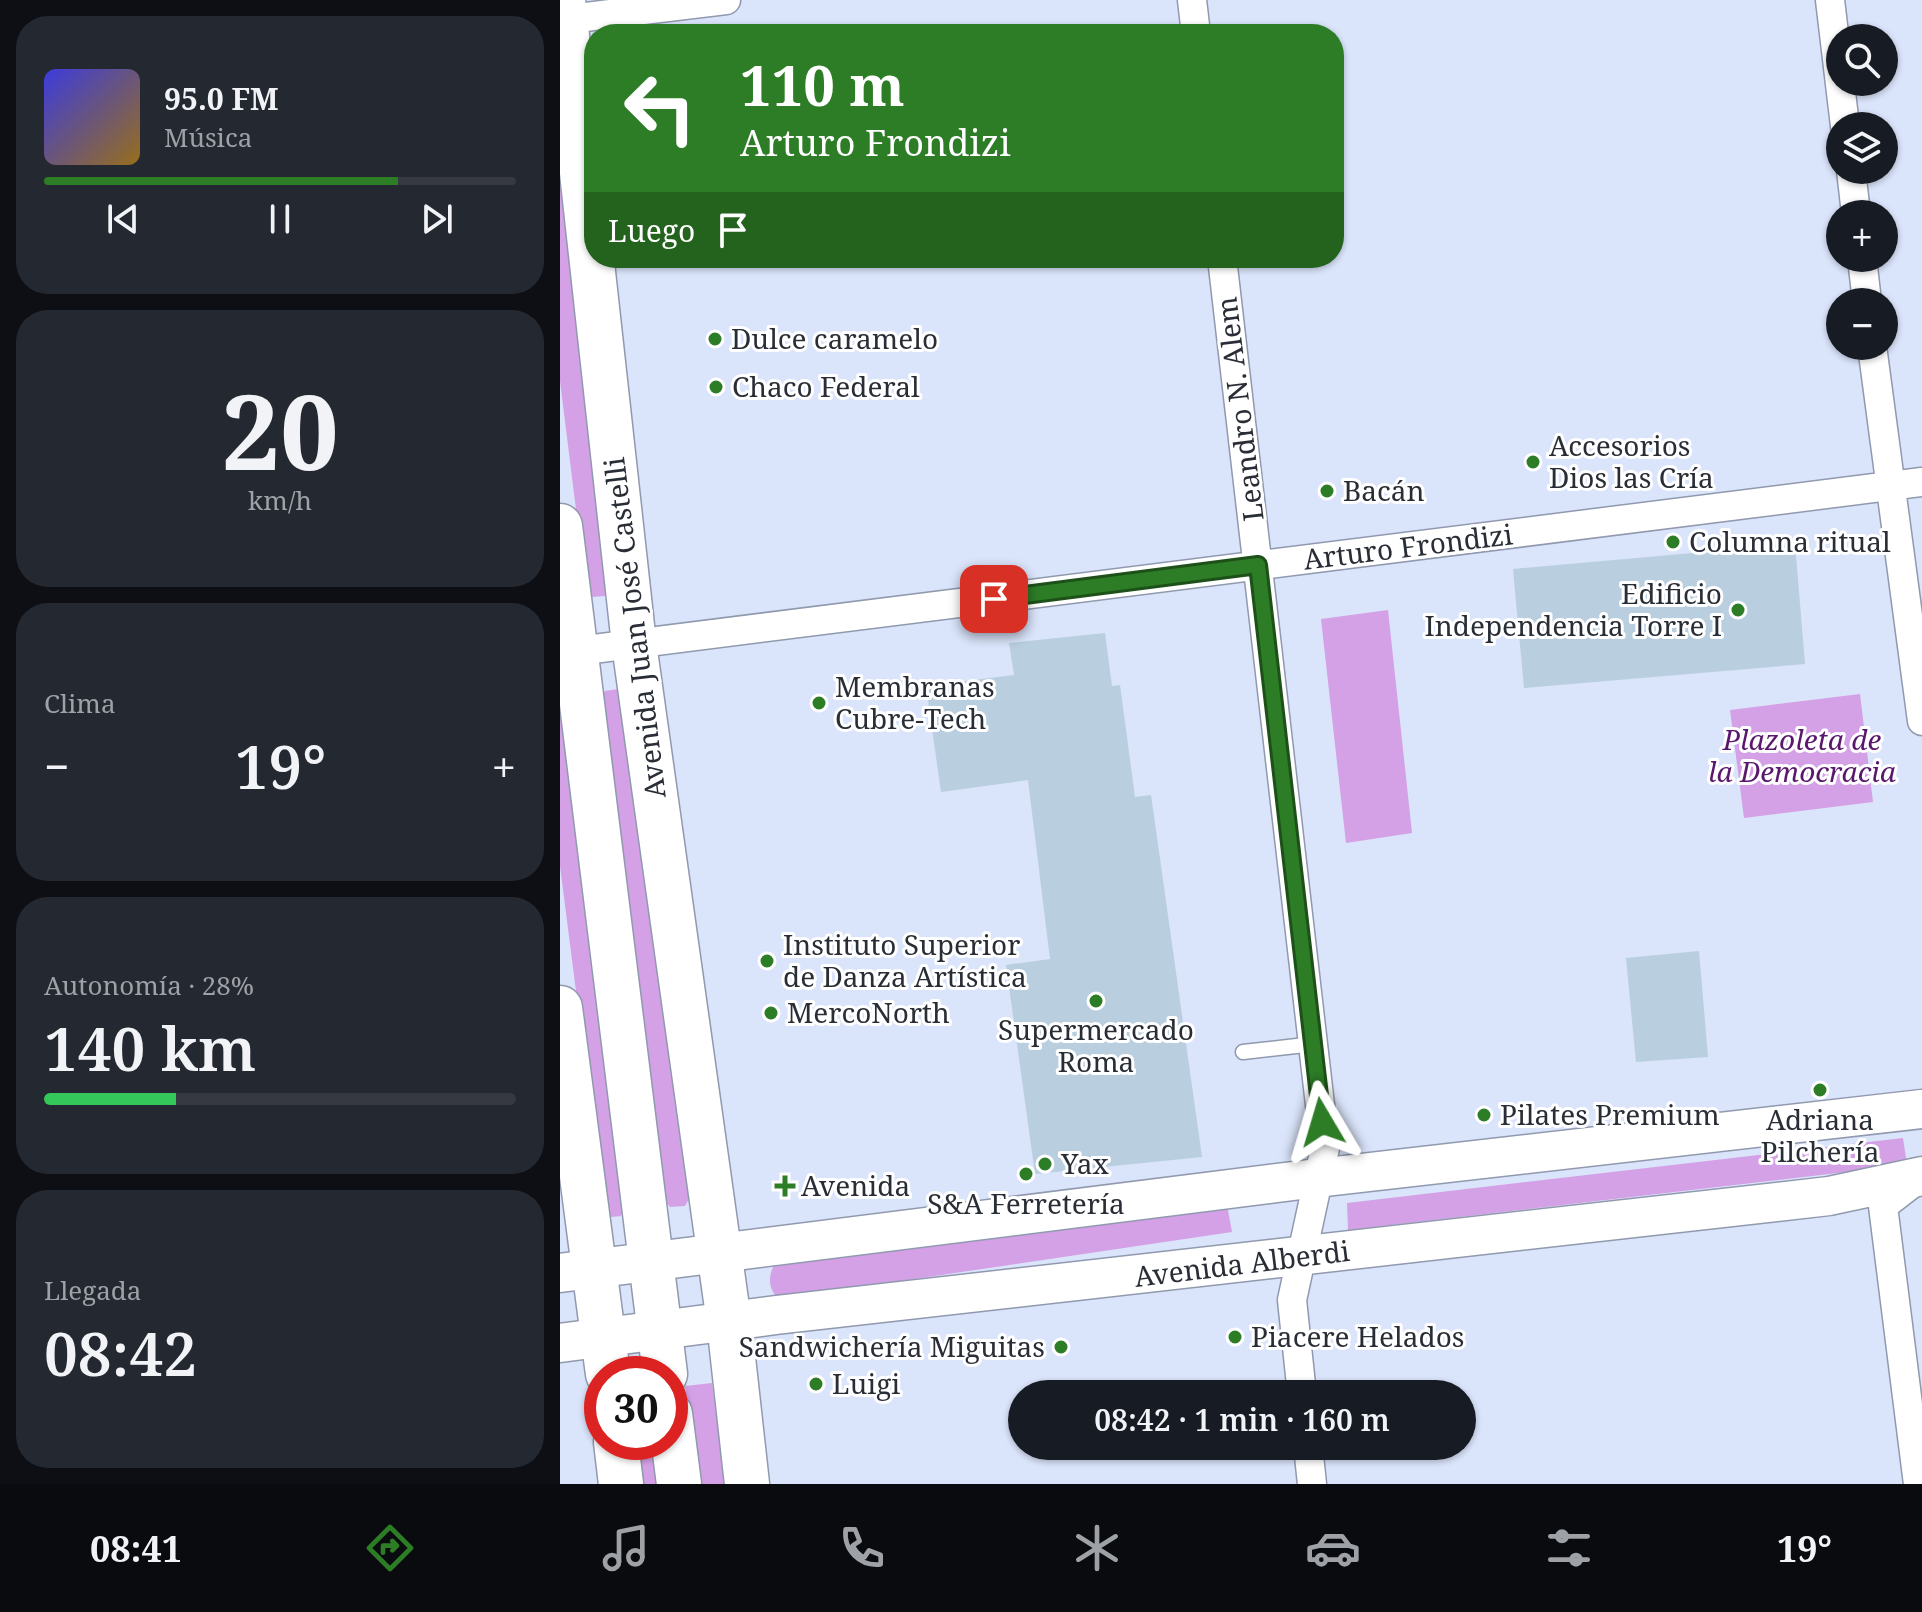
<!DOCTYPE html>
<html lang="es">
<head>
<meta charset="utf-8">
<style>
  body { margin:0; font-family:"Noto Serif",serif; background:#242831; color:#f1f3f6; height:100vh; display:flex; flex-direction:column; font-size:30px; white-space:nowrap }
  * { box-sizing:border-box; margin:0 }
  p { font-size:26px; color:#9ea1a6 }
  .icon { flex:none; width:44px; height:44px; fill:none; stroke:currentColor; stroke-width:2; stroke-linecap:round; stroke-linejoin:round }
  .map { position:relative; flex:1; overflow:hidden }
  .panel { display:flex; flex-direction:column; gap:16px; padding:16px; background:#0d0f14; width:560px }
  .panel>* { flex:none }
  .hud { position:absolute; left:24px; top:24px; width:760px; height:244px; border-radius:32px; box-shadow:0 2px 6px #0004; background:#2d7c26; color:#fff; overflow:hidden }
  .fabs { position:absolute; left:1266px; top:24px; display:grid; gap:16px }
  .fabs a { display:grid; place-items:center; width:72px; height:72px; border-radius:50%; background:#171b24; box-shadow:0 2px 6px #0004; font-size:40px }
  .speed { position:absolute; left:24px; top:1356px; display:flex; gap:16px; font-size:40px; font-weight:700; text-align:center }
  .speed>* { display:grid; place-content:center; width:104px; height:104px; border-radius:50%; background:#171b24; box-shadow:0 2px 6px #0004; line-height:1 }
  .speed .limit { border:12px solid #d22; background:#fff; color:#111 }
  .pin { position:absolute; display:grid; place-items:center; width:68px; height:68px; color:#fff; margin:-34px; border-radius:16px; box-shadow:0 4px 12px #0006 }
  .me { position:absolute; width:88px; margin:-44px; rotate:353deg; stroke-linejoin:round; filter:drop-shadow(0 0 6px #0008) }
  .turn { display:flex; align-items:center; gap:28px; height:168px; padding:0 24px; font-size:36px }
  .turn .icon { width:104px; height:104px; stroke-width:2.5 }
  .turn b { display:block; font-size:56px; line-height:68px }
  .then { display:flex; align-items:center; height:76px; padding:0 24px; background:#0003; gap:16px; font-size:30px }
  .big { font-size:60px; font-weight:600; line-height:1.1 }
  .panel .widget { flex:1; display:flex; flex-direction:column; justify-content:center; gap:12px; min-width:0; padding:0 28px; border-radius:32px; background:#242831 }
  .panel .dial { align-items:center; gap:0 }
  .dial b { font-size:104px; line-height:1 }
  .song { display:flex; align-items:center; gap:24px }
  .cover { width:96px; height:96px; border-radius:12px; background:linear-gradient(135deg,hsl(240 70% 55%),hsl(40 70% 35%)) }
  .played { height:8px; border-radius:4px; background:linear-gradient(90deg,#2d7c26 75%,#363941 75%) }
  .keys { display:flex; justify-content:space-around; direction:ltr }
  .heat { display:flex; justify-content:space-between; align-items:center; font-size:44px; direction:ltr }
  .charge { height:12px; border-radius:6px; background:linear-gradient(90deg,#34c759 28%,#363941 0) }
  .trip { position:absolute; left:448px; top:1380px; width:468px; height:80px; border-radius:40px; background:#171b24; box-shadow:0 2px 6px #0004; font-weight:600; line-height:80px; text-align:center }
  .dock { display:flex; height:128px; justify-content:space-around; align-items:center; background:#090b0e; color:#9ea1a6 }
  .dock .icon { width:56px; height:56px }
  .dock .current { color:#2d7c26 }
  .dock b { font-size:36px; color:#f1f3f6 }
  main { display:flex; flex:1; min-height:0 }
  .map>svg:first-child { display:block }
  .green { fill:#d4a1e6 }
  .building { fill:#b9cede }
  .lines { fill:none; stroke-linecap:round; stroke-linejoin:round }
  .lane-casing { stroke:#9099ae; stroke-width:17 }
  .street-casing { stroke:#9099ae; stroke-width:31 }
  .secondary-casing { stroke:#9099ae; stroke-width:41 }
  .primary-casing { stroke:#9099ae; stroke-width:47 }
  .lane { stroke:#fff; stroke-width:14 }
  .street { stroke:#fff; stroke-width:28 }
  .secondary { stroke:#fff; stroke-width:38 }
  .primary { stroke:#fff; stroke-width:44 }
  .route-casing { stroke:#1d5119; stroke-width:20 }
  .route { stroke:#2d7c26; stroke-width:14 }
  .poi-dot { fill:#2d7c26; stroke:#fff; stroke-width:3 }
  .labels { text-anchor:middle; stroke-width:6; stroke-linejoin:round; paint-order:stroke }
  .poi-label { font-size:28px; fill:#292d35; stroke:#fff; text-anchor:start }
  .street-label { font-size:28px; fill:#292d35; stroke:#fff }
  .park-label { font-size:28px; font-style:italic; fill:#59186d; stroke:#fff }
</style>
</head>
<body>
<main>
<section class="panel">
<div class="widget">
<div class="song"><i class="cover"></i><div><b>95.0 FM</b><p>Música</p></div></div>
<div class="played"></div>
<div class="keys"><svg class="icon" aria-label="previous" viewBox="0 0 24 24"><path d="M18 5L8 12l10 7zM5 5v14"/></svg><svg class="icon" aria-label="pause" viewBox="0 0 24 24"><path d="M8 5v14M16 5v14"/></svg><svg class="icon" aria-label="next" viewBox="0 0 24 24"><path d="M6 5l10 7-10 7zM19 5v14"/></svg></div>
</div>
<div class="widget dial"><b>20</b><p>km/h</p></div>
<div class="widget"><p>Clima</p>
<div class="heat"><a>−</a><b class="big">19°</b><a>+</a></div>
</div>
<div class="widget"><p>Autonomía · 28%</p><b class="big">140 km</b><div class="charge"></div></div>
<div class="widget"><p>Llegada</p><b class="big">08:42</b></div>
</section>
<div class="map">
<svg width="1362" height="1484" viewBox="0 0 1362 1484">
  <rect width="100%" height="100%" fill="#dae4fa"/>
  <!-- green -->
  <path class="green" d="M0,130L52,587L45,596L31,597L26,590L0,381Z
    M828,610L852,833L786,843L761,619Z
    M58,689L64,695L129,1199L125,1206L110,1207L104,1200L41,697L45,691Z
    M1300,694L1313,802L1184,818L1170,710Z
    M0,702L64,1208L61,1216L51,1217L44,1210L0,866Z
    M1343,1138L1347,1165L788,1230L787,1203Z
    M667,1205L672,1232L219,1299C208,1289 208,1277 214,1265Z
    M152,1383L165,1484H137L125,1386Z
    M74,1442H96L102,1484H79Z"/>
  <!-- building -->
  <path class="building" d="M1235,544L1245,664L964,688L953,569Z
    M545,633L552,686L560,685L575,797L591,795L642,1157L475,1174L446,965L490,959L468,780L381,792L366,686L454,675L449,643Z
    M1139,951L1148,1057L1076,1062L1066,958Z"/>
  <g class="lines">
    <!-- lane casing -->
    <g class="lane-casing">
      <path id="lane" d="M683,1052L754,1044"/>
    </g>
    <!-- street casing -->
    <g class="street-casing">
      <path id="street" d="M632,0L636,34
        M1270,0L1285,126
        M0,20L166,0
        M1291,170L1296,214
        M662,258L765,1148L732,1300L742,1394
        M1302,258L1307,302
        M1312,346L1362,721
        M1,653L1362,482
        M748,1446L752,1484
        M1358,1484L1323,1206L1358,1179"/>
    </g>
    <!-- secondary casing -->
    <g class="secondary-casing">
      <path id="secondary" d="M0,1273L757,1178L1362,1109
        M0,1343L216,1315L1269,1196L1362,1176"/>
    </g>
    <!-- primary casing -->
    <g class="primary-casing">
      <path id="primary" d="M3,0L74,644L169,1322L187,1484
        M0,526L105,1374
        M0,1008L48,1374
        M110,1414L119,1484
        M56,1442L61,1484"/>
    </g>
    <!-- lane -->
    <use href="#lane" class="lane"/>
    <!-- street -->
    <use href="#street" class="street"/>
    <!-- secondary -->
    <use href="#secondary" class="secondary"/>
    <!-- primary -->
    <use href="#primary" class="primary"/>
  </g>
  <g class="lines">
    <!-- route casing -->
    <g class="route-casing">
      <path id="route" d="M434,599L698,565L762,1122"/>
    </g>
    <!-- route -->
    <use href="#route" class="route"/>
  </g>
  <!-- markers -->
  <g class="poi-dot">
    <circle cx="155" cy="339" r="8"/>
    <circle cx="156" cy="387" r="8"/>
    <circle cx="973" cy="462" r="8"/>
    <circle cx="767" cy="491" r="8"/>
    <circle cx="1113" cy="542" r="8"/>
    <circle cx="1178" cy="610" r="8"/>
    <circle cx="259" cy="703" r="8"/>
    <circle cx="207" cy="961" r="8"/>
    <circle cx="536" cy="1001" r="8"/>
    <circle cx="211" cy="1013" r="8"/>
    <circle cx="1260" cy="1090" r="8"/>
    <circle cx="924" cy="1115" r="8"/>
    <circle cx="485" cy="1164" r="8"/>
    <circle cx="466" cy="1174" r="8"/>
    <path d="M221 1174h8v8h8v8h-8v8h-8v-8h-8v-8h8z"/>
    <circle cx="675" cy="1337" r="8"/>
    <circle cx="501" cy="1347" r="8"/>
    <circle cx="256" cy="1384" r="8"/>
  </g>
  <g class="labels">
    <!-- poi labels -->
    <g class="poi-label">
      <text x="171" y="349">Dulce caramelo</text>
      <text x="172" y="397">Chaco Federal</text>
      <text x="989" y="456">Accesorios<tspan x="989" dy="32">Dios las Cría</tspan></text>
      <text x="783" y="501">Bacán</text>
      <text x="1129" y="552">Columna ritual</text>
      <text x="1162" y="604" text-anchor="end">Edificio<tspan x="1162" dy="32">Independencia Torre I</tspan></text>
      <text x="275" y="697">Membranas<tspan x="275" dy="32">Cubre-Tech</tspan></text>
      <text x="223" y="955">Instituto Superior<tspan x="223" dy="32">de Danza Artística</tspan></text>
      <text x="227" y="1023">MercoNorth</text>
      <text x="536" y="1040" text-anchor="middle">Supermercado<tspan x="536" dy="32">Roma</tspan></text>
      <text x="940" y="1125">Pilates Premium</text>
      <text x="1260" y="1130" text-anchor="middle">Adriana<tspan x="1260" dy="32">Pilchería</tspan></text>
      <text x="501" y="1174">Yax</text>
      <text x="241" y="1196">Avenida</text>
      <text x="466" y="1214" text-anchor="middle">S&amp;A Ferretería</text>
      <text x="691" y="1347">Piacere Helados</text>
      <text x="485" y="1357" text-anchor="end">Sandwichería Miguitas</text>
      <text x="272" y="1394">Luigi</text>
    </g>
    <!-- street labels -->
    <g class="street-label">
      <text transform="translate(680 409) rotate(-97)" y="10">Leandro N. Alem</text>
      <text transform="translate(848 547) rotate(-7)" y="10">Arturo Frondizi</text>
      <text transform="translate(75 628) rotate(-97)" y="10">Avenida Juan José Castelli</text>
      <text transform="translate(682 1264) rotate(-7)" y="10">Avenida Alberdi</text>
    </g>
    <!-- park labels -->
    <g class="park-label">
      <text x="1242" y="750">Plazoleta de<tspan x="1242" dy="32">la Democracia</tspan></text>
    </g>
  </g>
</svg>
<div class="fabs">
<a><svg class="icon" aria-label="search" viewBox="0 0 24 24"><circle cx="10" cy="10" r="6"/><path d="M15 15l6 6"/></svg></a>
<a><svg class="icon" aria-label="layers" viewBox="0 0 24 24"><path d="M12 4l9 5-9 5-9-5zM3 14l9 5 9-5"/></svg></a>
<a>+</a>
<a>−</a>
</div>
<div class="speed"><div class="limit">30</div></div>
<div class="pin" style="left:434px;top:599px;background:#d93025"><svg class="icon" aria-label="arrive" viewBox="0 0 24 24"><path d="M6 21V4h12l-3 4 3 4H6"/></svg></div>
<svg class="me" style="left:762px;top:1122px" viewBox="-20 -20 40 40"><path d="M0-17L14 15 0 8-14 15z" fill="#2d7c26" stroke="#fff" stroke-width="4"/></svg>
<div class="trip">08:42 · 1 min · 160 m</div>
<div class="hud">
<div class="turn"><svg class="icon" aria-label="left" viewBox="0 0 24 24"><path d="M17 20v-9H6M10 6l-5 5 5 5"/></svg><div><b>110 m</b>Arturo Frondizi</div></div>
<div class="then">Luego<svg class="icon" aria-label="arrive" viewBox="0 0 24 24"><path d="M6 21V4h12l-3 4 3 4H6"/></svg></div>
</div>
</div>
</main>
<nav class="dock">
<b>08:41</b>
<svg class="icon current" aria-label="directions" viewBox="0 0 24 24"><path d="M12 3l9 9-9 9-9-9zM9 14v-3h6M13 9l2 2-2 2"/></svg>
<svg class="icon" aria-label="music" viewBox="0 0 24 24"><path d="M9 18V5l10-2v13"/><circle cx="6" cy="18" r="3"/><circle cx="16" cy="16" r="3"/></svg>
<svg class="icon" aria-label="phone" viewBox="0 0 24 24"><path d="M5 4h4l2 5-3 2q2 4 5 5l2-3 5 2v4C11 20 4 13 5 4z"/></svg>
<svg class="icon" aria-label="climate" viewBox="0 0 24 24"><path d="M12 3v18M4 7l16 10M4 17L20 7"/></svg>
<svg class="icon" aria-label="car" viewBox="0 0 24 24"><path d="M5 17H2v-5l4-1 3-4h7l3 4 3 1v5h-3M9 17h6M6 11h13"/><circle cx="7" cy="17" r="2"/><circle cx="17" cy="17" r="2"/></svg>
<svg class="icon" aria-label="filters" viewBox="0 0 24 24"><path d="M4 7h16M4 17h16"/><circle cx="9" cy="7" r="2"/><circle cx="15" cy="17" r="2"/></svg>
<b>19°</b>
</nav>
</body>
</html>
